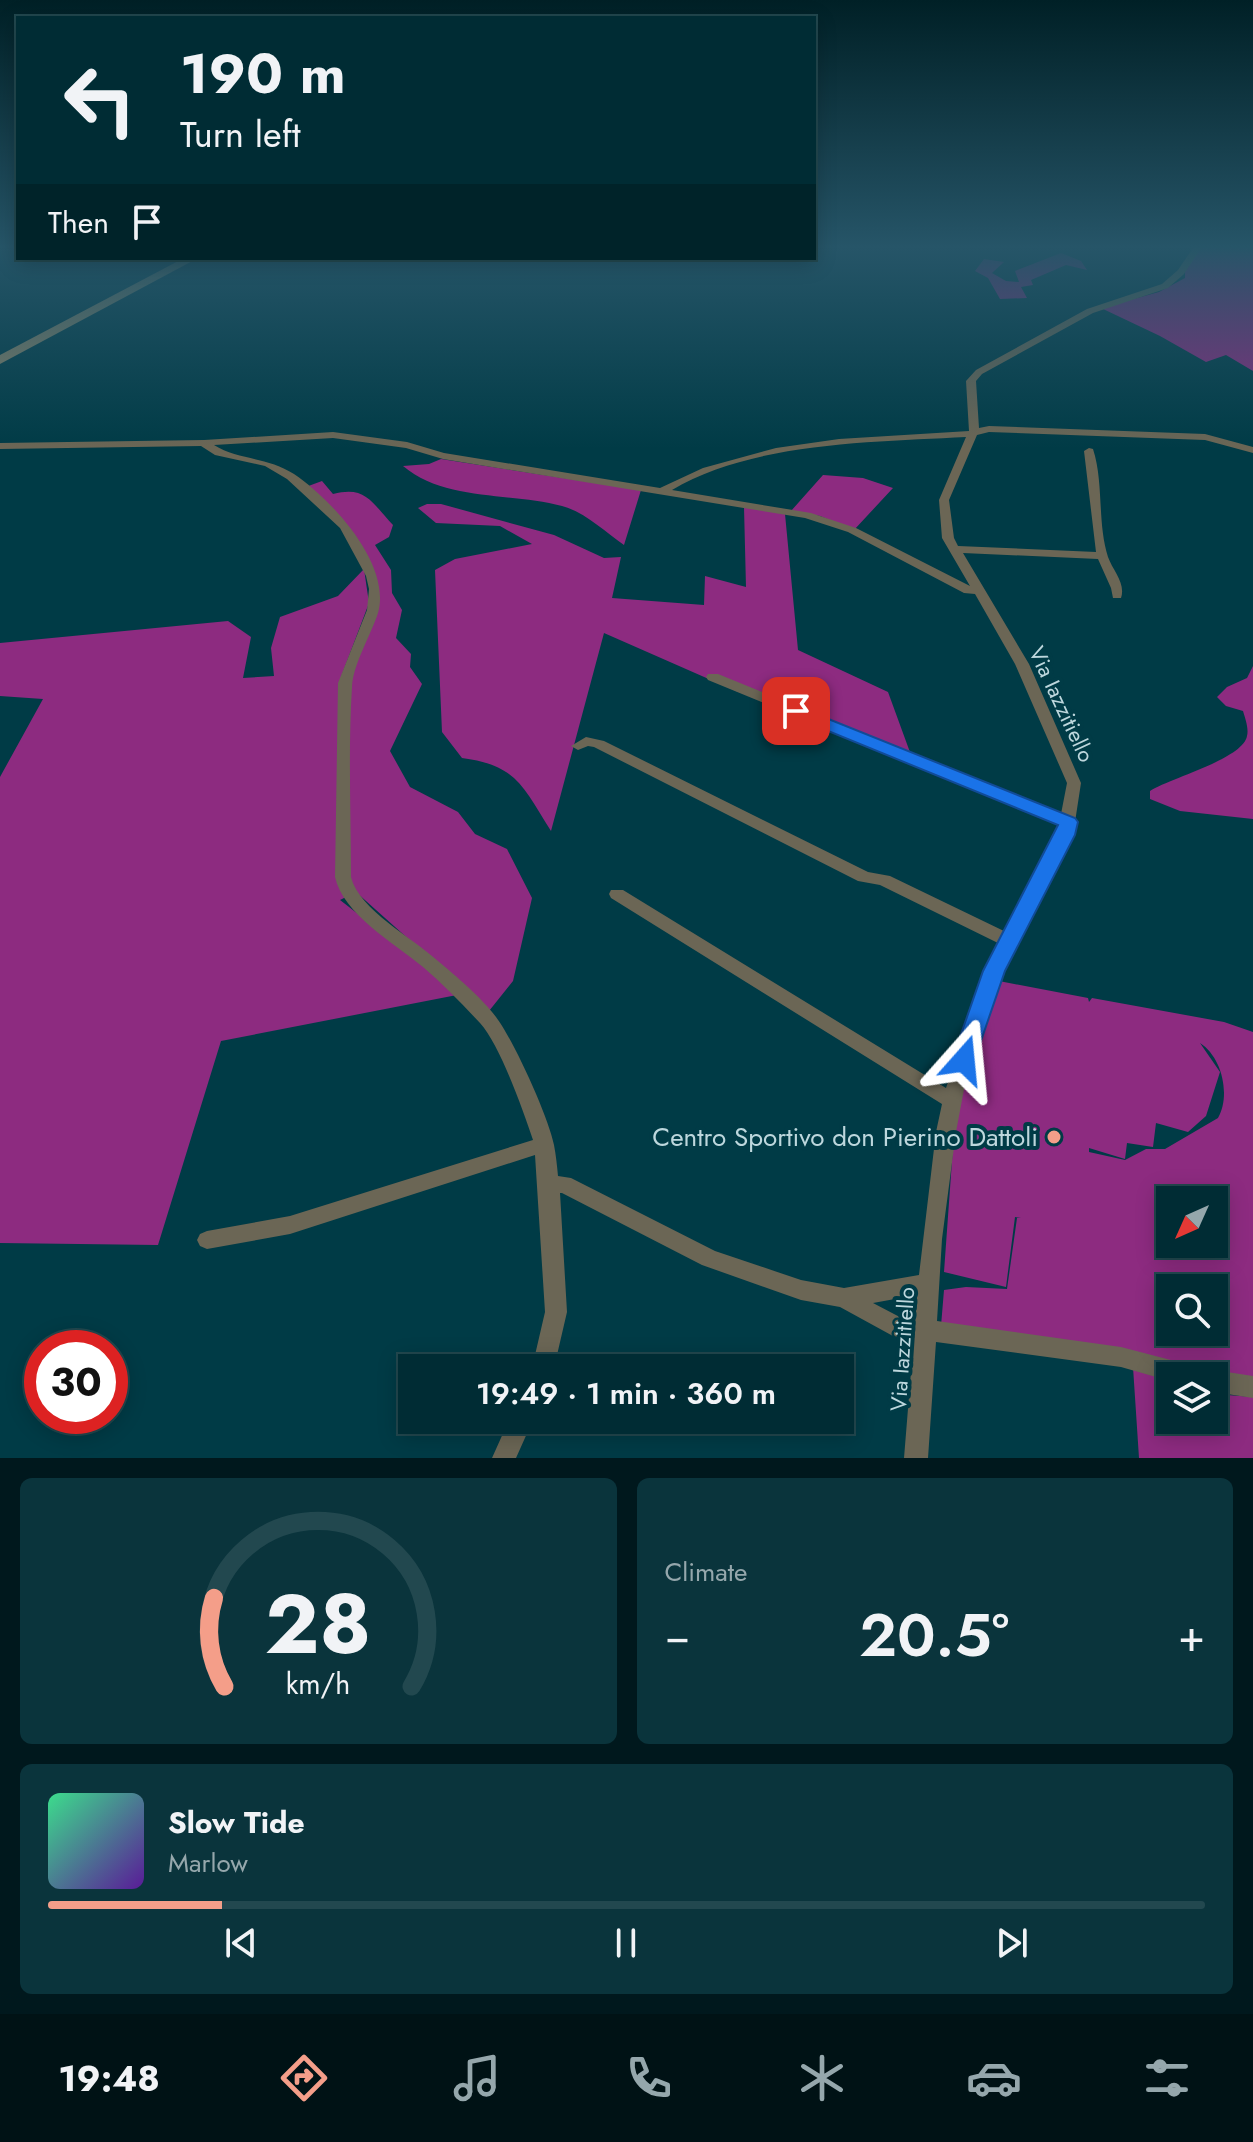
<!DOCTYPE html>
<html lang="en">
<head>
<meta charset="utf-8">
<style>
  body { margin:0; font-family:Jost,sans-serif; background:#0a343c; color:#f1f3f6; height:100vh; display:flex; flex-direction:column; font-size:30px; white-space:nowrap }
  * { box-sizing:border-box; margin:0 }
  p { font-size:26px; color:#95a7ac }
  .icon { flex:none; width:44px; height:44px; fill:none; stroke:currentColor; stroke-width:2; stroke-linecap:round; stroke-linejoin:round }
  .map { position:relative; height:1458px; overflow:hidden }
  .drawer { display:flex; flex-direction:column; gap:20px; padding:20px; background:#00181d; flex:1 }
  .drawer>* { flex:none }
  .banner { position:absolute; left:16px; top:16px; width:800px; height:244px; border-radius:0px; box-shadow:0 4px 20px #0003,0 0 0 2px #22484f; background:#002c34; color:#f1f3f6; overflow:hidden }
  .needle { width:52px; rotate:225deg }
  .buttons { position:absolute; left:1156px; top:1186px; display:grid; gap:16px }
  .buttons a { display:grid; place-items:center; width:72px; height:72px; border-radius:0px; background:#002c34; box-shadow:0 4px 20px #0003,0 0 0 2px #22484f; font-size:40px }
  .speed { position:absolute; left:24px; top:1330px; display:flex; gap:16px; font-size:40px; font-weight:700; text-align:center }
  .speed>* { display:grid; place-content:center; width:104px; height:104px; border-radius:50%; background:#002c34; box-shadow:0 4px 20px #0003,0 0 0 2px #22484f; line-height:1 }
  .speed .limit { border:12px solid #d22; background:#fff; color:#111 }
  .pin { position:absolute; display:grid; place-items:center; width:68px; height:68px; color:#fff; margin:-34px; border-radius:16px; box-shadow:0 4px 12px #0006 }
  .me { position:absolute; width:88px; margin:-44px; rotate:18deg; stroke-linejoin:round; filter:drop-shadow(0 0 6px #0008) }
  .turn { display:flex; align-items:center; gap:28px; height:168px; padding:0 32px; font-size:36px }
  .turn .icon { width:104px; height:104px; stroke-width:2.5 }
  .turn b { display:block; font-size:56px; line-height:68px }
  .then { display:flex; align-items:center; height:76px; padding:0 32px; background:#0003; gap:16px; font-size:30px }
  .big { font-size:60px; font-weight:600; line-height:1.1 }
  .drawer .widget { flex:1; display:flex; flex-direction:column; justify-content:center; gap:12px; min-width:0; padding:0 28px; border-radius:12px; background:#0a343c }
  .drawer .dial { align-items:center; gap:0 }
  .dial svg { height:208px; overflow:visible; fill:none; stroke:#22484f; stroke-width:7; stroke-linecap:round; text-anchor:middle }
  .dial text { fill:#f1f3f6; stroke:none }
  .song { display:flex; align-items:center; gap:24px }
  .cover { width:96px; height:96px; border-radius:12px; background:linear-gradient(135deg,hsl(150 70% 55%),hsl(270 70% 35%)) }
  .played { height:8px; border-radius:4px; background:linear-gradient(90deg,#f49e89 15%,#22484f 15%) }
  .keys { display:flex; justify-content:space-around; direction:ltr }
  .heat { display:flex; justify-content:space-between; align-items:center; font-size:44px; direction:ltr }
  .drawer .tiles { flex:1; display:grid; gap:20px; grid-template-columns:1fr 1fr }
  .widget:last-child { grid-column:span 2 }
  .trip { position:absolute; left:398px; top:1354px; width:456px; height:80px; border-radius:0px; background:#002c34; box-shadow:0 4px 20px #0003,0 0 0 2px #22484f; font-weight:600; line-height:80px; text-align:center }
  .tab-bar { display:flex; height:128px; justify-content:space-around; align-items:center; background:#001215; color:#95a7ac }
  .tab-bar .icon { width:56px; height:56px }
  .tab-bar .active { color:#f49e89 }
  .tab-bar b { font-size:36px; color:#f1f3f6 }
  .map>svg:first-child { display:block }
  .green { fill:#8d2b80; fill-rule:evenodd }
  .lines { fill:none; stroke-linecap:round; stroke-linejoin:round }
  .minor { fill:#6b6655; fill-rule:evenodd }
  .secondary { fill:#898267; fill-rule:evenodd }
  .route { fill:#1a73e8; stroke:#114b97; stroke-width:2 }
  .poi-dot { fill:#f49e89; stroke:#003b46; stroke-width:3 }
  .labels { text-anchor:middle; stroke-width:8; stroke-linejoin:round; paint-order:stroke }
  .street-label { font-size:22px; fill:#bdd7dd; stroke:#003b46 }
  .near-poi-label { font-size:26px; fill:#bdd7dd; stroke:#003b46; text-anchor:end }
</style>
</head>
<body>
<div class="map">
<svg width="1253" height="1458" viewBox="0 0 1253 1458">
  <rect width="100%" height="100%" fill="#003b46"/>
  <!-- green -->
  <path class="green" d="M1202,245H1253V371L1226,355L1206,362L1160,336L1101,308L1159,292L1185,278V271Z
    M1061,253L1081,261L1087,270L1066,265L1031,280L1033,285L1021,287L1027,298L1000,299L988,278L975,271L984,259L1004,262L992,273L1006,281L1019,282L1015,271Z
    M441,459L641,490L624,545C605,532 585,512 562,506C511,492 446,502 403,466L429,464Z
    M823,475L863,478L893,488L854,530L820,516L791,511Z
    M322,481L333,494C366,485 372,503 393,525L389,537L375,545L391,570L392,593L402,610L396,638L411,654L410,667L422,684L390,751L410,787L458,812L475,834L507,849L532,898L513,981L489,1011L347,884L346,897L340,900L438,976L457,995L221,1041L158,1245L0,1243V777L43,699L0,696V643L228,621L251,637L243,678L274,676L271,648L280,617L338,596L364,569L369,603L341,677L348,682L377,588L350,529L303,488Z
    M427,504H441L554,535L604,558L621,557L612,598L704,605L705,576L746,587L744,507L785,514L798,650L888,692L911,755L736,691L604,633L551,831C523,787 517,765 462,758L442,732L435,570L455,559L532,544L500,526L436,523L418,508Z
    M1253,666V819L1180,811L1150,799V791C1170,778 1243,759 1247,736C1249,728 1245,718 1243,711L1226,706L1217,697L1227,687L1247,678Z
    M999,981L1088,998L1089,1002L1092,998L1224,1022L1253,1032V1379L1205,1376L1107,1349L941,1326L944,1290L966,1287L1007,1289L1017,1218H1021L1015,1217L1006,1287L944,1272L955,1119L971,1056ZM1200,1043C1222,1057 1231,1095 1218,1118L1165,1149H1146L1125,1160L1089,1152V1148L1125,1159L1127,1143L1153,1147L1156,1123L1188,1132L1206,1116L1220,1072ZM1170,1200H1214V1244H1170ZM1170,1288H1214V1332H1170Z
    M1133,1367L1170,1379V1420H1214V1394L1253,1397V1458H1139Z"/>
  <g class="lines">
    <!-- minor -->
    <path class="minor" d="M1195,245H1203L1184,274L1168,288L1093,313L982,374L976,381L979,428L989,426L1205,434L1253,447V453L1205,440L989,432L977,435L949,500L954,538L958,546L1096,552L1084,451L1089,448L1093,449C1104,483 1097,522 1108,557C1113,571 1126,583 1121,598H1113L1111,588L1098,559L963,553L1029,664L1081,783L1073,835L1003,971L965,1084L956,1132L942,1239L937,1321L1121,1347L1190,1365L1198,1368L1201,1376H1170V1381L1121,1367L936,1342L928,1458H904L913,1347L840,1307L801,1300L702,1265L562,1193H560L567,1312L554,1368H532L545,1312L535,1155L290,1234L207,1249L200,1246L197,1240L200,1234L207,1231L290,1216L533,1140C523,1110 500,1045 480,1023C462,1004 443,984 423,967C394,943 343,914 335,877L338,683L367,610L369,589L366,576L340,528L287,479L265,466L215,455L201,446L0,449V443L204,440L333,432L407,442L444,453L660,488L703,468L776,448L839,439L969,431L966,381L976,370L1087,309L1162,284L1178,270ZM966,437L939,500L942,538L970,586L856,528L811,513L672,490C751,442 876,442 966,437ZM333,438L406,448L443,459L805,518L848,532L964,593L975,594L1015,664L1067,783L1061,814L718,674H708L706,677L708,680L1059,824L1057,835L1006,932L890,876L868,872L604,741L586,737L571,746L578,750L588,746L594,747L858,881L880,885L1000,944L985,971L946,1088L623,890H611L609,894L611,898L942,1104L936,1132L919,1275L844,1288L801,1280L715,1251L571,1178L558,1176C557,1166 556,1155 554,1145C548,1116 514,1041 496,1017C483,999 455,975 438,961C413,938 359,910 351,877C351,814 348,750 352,687C353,664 371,635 378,613C392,564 331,499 294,474C268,457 238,460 214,445ZM917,1295L915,1325L873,1303Z
      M1214,1370L1253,1376V1398L1214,1392V1376H1205Z
      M509,1420H533L516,1458H492Z"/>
    <!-- secondary -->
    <path class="secondary" d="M184,258H198L0,364V355Z"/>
  </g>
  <!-- sky -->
  <linearGradient id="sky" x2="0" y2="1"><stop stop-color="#002026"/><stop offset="0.55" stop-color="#265568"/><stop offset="1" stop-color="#265568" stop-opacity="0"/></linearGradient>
  <rect width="1253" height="449" fill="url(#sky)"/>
  <!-- route -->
  <path class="route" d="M796,706L1075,818L1078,822L1075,835L1005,971L972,1067L964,1069L955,1067L952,1060L983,971L1058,825L789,715L787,711Z"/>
  <!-- markers -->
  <circle class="poi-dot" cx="1054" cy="1137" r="8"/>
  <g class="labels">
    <!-- street labels -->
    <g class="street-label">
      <text transform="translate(1062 704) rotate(65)" y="8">Via Iazzitiello</text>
      <text transform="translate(902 1349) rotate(-86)" y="8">Via Iazzitiello</text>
    </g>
    <!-- near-poi labels -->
    <g class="near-poi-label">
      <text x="1038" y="1146">Centro Sportivo don Pierino Dattoli</text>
    </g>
  </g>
</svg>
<div class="buttons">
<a><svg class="needle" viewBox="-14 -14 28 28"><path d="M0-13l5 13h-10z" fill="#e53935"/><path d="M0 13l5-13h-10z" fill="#95a7ac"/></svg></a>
<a><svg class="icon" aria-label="search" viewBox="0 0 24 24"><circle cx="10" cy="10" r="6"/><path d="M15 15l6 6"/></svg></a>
<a><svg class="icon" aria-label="layers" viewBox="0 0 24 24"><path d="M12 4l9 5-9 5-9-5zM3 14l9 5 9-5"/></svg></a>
</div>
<div class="speed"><div class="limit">30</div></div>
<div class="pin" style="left:796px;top:711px;background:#d93025"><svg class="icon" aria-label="arrive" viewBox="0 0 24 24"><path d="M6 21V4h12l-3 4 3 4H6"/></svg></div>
<svg class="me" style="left:964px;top:1060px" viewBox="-20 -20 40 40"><path d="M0-17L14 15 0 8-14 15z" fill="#1a73e8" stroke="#fff" stroke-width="4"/></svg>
<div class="trip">19:49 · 1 min · 360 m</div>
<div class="banner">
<div class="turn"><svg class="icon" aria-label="left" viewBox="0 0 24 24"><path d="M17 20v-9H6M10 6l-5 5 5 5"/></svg><div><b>190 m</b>Turn left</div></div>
<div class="then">Then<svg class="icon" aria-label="arrive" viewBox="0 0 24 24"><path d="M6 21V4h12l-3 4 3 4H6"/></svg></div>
</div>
</div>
<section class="drawer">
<div class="tiles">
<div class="widget dial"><svg viewBox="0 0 100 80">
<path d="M14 69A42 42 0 1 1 86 69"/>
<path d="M14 69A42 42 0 0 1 10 35" stroke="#f49e89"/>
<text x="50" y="56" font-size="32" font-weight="700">28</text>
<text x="50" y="72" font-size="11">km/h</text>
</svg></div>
<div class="widget"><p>Climate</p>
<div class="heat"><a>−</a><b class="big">20.5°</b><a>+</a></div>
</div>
<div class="widget">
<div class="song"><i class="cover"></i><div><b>Slow Tide</b><p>Marlow</p></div></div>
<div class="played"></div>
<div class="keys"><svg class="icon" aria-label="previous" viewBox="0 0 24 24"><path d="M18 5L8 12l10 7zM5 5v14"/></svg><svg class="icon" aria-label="pause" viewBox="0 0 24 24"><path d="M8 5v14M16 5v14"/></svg><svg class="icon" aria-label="next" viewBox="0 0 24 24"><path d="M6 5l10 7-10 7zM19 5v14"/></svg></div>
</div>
</div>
</section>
<nav class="tab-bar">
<b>19:48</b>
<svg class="icon active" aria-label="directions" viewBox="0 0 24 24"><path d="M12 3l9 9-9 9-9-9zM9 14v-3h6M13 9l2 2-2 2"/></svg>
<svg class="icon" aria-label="music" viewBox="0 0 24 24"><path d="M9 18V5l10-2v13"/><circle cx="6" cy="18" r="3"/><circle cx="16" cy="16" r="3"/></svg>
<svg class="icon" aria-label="phone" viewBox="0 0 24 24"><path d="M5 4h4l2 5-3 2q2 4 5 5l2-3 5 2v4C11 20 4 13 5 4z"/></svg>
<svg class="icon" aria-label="climate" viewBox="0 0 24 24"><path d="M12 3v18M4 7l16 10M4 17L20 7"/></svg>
<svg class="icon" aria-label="car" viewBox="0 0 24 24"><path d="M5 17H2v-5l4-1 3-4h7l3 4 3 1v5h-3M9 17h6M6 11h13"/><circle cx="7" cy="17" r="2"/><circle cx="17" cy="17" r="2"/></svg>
<svg class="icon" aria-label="filters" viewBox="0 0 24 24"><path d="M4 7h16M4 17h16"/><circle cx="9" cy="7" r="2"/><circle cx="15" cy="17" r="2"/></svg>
</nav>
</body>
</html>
